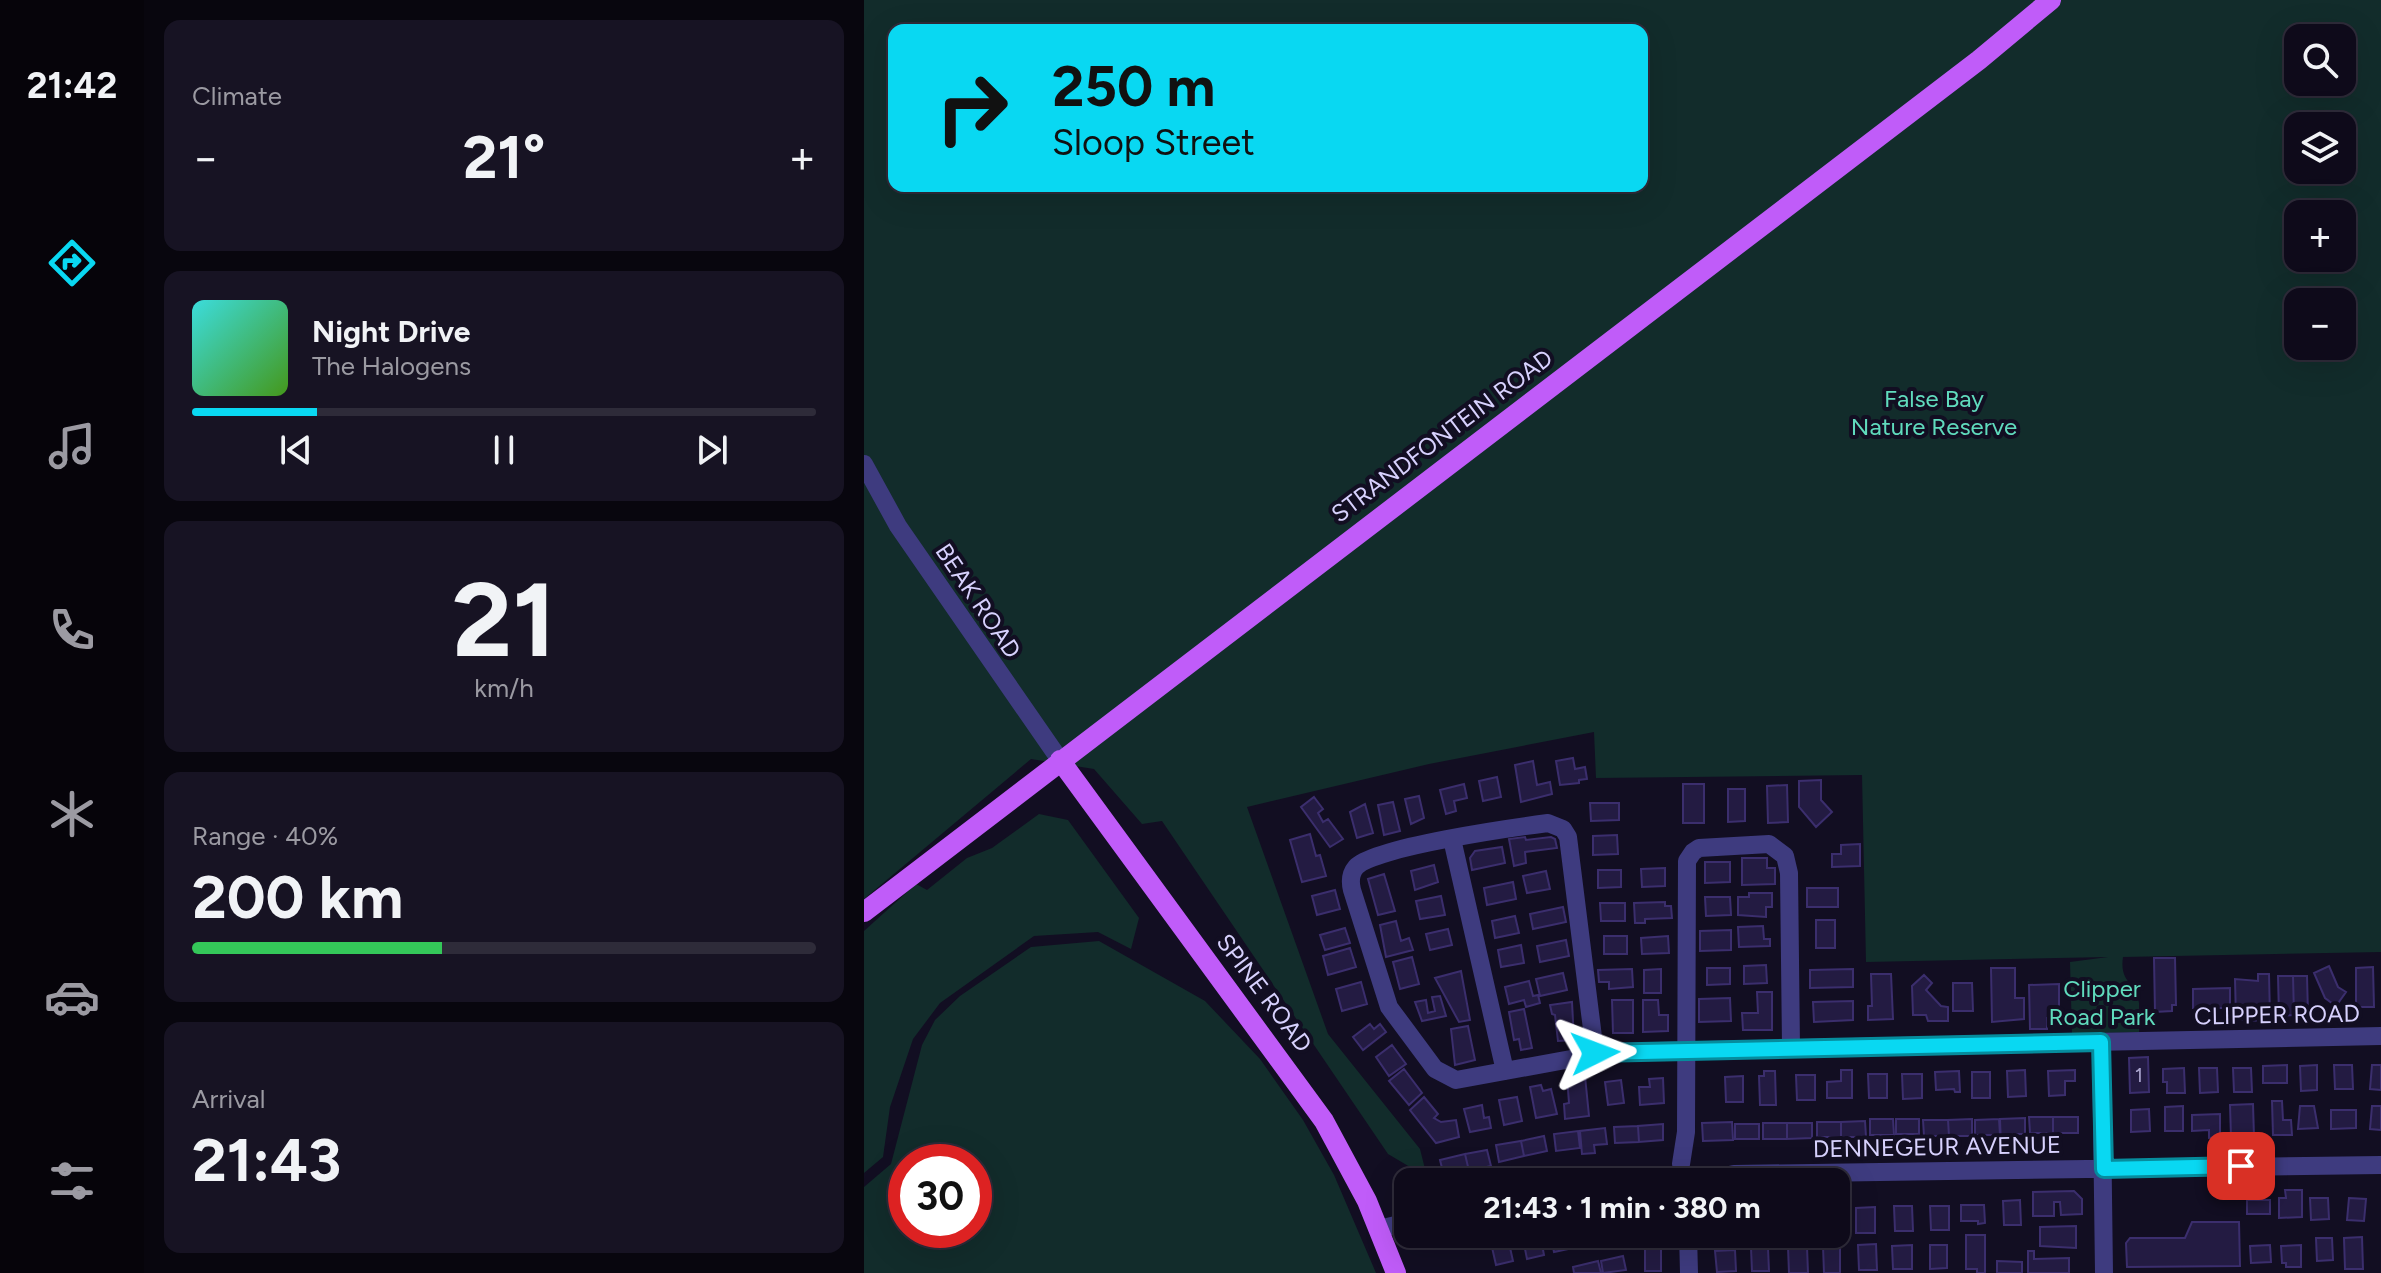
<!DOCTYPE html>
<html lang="en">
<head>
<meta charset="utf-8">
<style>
  body { margin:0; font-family:Figtree,sans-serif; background:#171323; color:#f1f3f6; height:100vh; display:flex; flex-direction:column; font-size:30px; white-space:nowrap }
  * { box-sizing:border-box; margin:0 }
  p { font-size:26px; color:#9b9aa2 }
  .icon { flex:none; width:44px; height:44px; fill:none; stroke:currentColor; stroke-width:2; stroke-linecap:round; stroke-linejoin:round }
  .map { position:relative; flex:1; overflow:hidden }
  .details { display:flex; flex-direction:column; gap:20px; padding:20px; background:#08060e; width:720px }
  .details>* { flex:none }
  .guide { position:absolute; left:24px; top:24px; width:760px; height:168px; border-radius:16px; box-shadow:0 8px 32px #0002,0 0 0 2px #2e2b39; background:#09d8f2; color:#111; overflow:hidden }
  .tools { position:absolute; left:1420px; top:24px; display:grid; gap:16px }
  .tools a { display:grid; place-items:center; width:72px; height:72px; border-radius:16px; background:#0e0a1a; box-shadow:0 8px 32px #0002,0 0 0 2px #2e2b39; font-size:40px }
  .speed { position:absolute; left:24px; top:1144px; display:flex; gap:16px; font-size:40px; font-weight:700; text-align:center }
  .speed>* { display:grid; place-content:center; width:104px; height:104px; border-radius:50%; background:#0e0a1a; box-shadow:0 8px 32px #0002,0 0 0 2px #2e2b39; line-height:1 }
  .speed .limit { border:12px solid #d22; background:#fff; color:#111 }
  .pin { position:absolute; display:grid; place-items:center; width:68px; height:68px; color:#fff; margin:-34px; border-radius:16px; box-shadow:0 4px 12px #0006 }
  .me { position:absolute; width:88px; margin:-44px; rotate:87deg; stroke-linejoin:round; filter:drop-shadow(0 0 6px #0008) }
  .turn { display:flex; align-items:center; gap:28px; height:168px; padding:0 32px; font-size:36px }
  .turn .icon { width:104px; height:104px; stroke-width:2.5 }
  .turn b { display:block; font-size:56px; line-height:68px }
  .big { font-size:60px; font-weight:700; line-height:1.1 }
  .details .widget { flex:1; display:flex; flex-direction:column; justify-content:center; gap:12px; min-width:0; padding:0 28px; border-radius:16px; background:#171323 }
  .details .dial { align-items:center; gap:0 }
  .dial b { font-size:104px; line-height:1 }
  .song { display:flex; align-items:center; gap:24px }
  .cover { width:96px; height:96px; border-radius:12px; background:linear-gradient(135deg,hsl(180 70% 55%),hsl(100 70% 35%)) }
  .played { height:8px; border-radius:4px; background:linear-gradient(90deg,#09d8f2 20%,#2e2b39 20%) }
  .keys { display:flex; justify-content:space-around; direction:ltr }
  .heat { display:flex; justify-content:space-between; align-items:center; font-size:44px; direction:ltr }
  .charge { height:12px; border-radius:6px; background:linear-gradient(90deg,#34c759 40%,#2e2b39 0) }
  .trip { position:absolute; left:530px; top:1168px; width:456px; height:80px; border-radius:16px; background:#0e0a1a; box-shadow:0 8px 32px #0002,0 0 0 2px #2e2b39; font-weight:700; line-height:80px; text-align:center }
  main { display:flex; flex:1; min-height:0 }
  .tab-bar { display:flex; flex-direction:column; width:144px; justify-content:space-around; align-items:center; background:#06040a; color:#9b9aa2 }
  .tab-bar .icon { width:56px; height:56px }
  .tab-bar .selected { color:#09d8f2 }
  .tab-bar b { font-size:36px; color:#f1f3f6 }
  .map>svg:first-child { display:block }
  .green { fill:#122c2b; fill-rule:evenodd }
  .building { fill:#231b42; stroke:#3b2e6d; stroke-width:2 }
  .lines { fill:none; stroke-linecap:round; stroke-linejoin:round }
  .minor { stroke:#3e3b7f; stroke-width:18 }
  .major { stroke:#c05cf9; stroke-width:20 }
  .route-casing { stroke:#068c9d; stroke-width:20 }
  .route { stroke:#09d8f2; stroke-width:14 }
  .labels { text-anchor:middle; stroke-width:8; stroke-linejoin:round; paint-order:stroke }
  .number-label { font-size:20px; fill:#aaa4ce }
  .park-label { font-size:24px; fill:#60dbbd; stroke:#120e22 }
  .street-label { font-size:24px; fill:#d7d1fd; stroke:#120e22 }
</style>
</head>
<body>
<main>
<nav class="tab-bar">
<b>21:42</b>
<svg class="icon selected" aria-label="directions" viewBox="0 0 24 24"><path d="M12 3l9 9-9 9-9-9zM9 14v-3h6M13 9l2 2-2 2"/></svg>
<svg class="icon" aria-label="music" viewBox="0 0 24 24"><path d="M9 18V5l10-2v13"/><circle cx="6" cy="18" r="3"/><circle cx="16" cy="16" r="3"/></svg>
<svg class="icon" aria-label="phone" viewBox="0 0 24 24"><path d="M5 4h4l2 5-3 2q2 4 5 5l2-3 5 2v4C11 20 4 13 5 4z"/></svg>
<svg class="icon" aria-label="climate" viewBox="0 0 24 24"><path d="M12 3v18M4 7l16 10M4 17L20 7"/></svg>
<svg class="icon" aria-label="car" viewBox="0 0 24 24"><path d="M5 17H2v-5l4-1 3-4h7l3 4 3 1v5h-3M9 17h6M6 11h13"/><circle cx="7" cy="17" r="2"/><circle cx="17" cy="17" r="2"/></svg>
<svg class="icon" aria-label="filters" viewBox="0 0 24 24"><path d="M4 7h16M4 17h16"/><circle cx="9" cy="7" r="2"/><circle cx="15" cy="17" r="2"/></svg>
</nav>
<section class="details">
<div class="widget"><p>Climate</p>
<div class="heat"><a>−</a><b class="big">21°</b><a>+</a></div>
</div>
<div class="widget">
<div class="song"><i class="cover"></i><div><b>Night Drive</b><p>The Halogens</p></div></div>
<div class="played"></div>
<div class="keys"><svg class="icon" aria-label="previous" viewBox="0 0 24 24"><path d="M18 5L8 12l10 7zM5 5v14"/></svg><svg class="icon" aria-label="pause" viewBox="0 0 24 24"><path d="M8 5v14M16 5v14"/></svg><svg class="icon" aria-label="next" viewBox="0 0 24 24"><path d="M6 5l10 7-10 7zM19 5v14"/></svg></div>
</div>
<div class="widget dial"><b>21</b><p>km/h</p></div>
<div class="widget"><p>Range · 40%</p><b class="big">200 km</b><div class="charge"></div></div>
<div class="widget"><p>Arrival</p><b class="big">21:43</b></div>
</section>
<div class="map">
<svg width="1517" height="1273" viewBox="0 0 1517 1273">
  <rect width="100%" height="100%" fill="#120e22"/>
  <!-- green -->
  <path class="green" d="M0,0H1517V952L1259,957C1257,971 1260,980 1272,989L1275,1003V1032L1208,1034L1206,962L1244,957L1002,962L998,775L732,778L730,732L565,764L383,807L464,1034L556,1149L563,1177L524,1154L298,821L278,824L230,769L167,759L0,899ZM30,30H778V186H30ZM1434,38H1478V82H1434ZM1434,126H1478V170H1434ZM1434,214H1478V258H1434ZM1434,302H1478V346H1434Z
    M175,814L204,820L275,918L267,949L234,932L170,936L76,1003L49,1039L26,1107L19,1157L0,1173V931L52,884L63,890L103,858L128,848Z
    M235,941L341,1001L396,1059L439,1120L470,1175L512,1273H0V1187L27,1164L58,1045L71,1020L96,996L167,947ZM110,1162V1230H42V1162Z"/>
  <!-- building -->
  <path class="building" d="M709,758L711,769L721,767L723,779L715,780V783L696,785L692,761Z
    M669,761L673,785L686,782L688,794L657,802L651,765Z
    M633,777L637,797L619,801L615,781Z
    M957,780V800L968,812L952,827L935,807V781Z
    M600,784L603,798L590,801L592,811L582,814L576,790Z
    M819,784H840V823H819Z
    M923,785L924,822L904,823L903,786Z
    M864,789H881V821L864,822Z
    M555,796L560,818L547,824L541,799Z
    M450,797L459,809L454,813L459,822L464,819L479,839L466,847L437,807Z
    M529,802L536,831L520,835L514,805Z
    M726,803H755V820L727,821Z
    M501,804L509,833L493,838L486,812Z
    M446,834L452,856L456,855L462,876L438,882L426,840Z
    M753,835L754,854L729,855V836Z
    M661,837L662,840L687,837L691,839L693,848L661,852L662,863L650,866L645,839Z
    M996,844V866L968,867V854H977V845Z
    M638,847L641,863L608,870L606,858L611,851Z
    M878,858H903V868H911V884L878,885Z
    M841,862H866V882L841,883Z
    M570,865L574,882L551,890L547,871Z
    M801,868V886L778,887L777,869Z
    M734,870H757V887L734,888Z
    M682,871L686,889L663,893L659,876Z
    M520,874L531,911L514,915L504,879Z
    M649,882L652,899L623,905L620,888Z
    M943,888H974V907H943Z
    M471,890L476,909L453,915L448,896Z
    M885,893H908V907H902V917L874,915V897H885Z
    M577,896L581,915L556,919L552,901Z
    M841,897H866L867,915L842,916Z
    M801,902V906H807L808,918L781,919V923H771L770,903Z
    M736,903H761V921H737Z
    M699,907L702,922L669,929L666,914Z
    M651,916L655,933L631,938L628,921Z
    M952,920H971V948H952Z
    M532,921L537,941L545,938L549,950L522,957L516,925Z
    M899,926L900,939H906V946L875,947L874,927Z
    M481,928L486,943L461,950L456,935Z
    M584,929L588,945L566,950L562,934Z
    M867,930V950L836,951V931Z
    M740,936H763V954H740Z
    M804,936L805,953L778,954L777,938Z
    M702,940L705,956L676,962L673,946Z
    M657,945L660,963L637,967L634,950Z
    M486,948L492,967L464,975L459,956Z
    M548,957L555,984L536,989L529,962Z
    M1290,958H1311L1312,1005H1308V1011L1291,1012Z
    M902,965L903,983L880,984V966Z
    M1465,966L1474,987L1482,992L1472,1006L1461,998L1450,973Z
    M1509,967L1510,1007H1492V968Z
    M843,968H866V984L843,985Z
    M1127,968H1151V998H1160V1019L1128,1022Z
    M768,969L769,987L745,989V982H735L734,970Z
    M797,969V993H780V970Z
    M989,969V987L946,988V970Z
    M597,971L606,1020L595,1022L571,978Z
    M699,973L703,990L676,996L672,979Z
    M1007,974H1027L1029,1019L1004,1020V1006H1008Z
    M1394,974H1405L1406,1017H1395L1396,1021L1372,1019L1371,979L1394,981Z
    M1060,975L1068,983L1062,990L1077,1006L1084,1007V1021H1064L1062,1015H1049L1048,986Z
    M1414,976H1429L1430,1015L1415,1016Z
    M1429,976H1443L1444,1015H1430Z
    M665,981L669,996L674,995L676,1003L662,1007L660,1000L645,1004L641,987Z
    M497,982L503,1004L478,1011L472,989Z
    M1089,983H1108L1109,1011H1089Z
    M1195,984V1018H1183V1029H1166L1165,985Z
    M1366,988V1008H1329V989Z
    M893,992H908V1030H879L878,1013H894Z
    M576,996L582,1016L558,1021L551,1002L562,1000L564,1013L571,1011L568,997Z
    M866,998L867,1021L835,1022V999Z
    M748,1000H769V1033H749Z
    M779,1000H794L795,1015H804V1031L779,1032Z
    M989,1001V1020L950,1022L949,1002Z
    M708,1002L710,1040L694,1041L691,1015L688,1014L686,1005Z
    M660,1009L668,1048L657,1050L655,1039L650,1040L645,1012Z
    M506,1024L510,1029L516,1024L522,1032L499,1050L489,1037Z
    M604,1026L611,1060L591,1065L587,1029Z
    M528,1045L542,1064L525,1076L512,1057Z
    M1284,1057L1285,1092L1266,1093L1265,1058Z
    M1423,1065V1083H1399V1066Z
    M1453,1065V1090L1437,1091L1436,1066Z
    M1470,1065H1488L1489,1089H1471Z
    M1508,1065H1517V1090L1506,1089Z
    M1320,1068L1321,1093H1303V1082H1299V1069Z
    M1335,1068H1353L1354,1092L1336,1093Z
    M1369,1068H1387L1388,1092H1370Z
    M540,1069L558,1093L545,1105L525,1081Z
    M977,1070H988V1098H963V1082L977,1081Z
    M1161,1070L1162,1096L1144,1097L1143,1071Z
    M1211,1070V1081H1201V1095L1185,1096L1184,1071Z
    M900,1071H911L912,1105H896L895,1076H900Z
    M1095,1071L1096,1092H1091L1090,1089L1072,1090L1071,1072Z
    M1108,1072H1126V1098H1108Z
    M1004,1074H1023V1098H1005Z
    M1038,1074H1058V1098L1039,1099Z
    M932,1075H951V1100H933Z
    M721,1076L725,1116L701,1119L700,1104L705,1103L703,1077Z
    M879,1076V1102H862L861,1077Z
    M799,1078L800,1103L776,1105L775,1087H786L785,1079Z
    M757,1080L760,1103L744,1105L741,1082Z
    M677,1085L679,1091L687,1089L693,1114L672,1118L666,1087Z
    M560,1097L574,1114L570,1118L577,1122L592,1120L595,1137L572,1143L546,1110Z
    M653,1097L658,1121L640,1125L635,1100Z
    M1408,1101H1418L1419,1120H1427L1428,1135H1409Z
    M1389,1104L1390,1137H1367L1366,1105Z
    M618,1105L620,1118L625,1117L627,1128L606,1132L600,1109Z
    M1319,1106V1131H1301V1107Z
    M1436,1106H1450L1454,1128L1434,1129Z
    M1508,1106H1517V1130L1506,1129Z
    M1285,1109L1286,1131L1267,1132V1110Z
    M1467,1110H1492V1128L1467,1129Z
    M1356,1114V1137L1345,1138V1130L1328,1131V1115Z
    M1165,1117H1189V1133H1166Z
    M1189,1117H1214V1133H1189Z
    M1161,1118V1134H1149V1147H1137L1136,1119Z
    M1006,1119H1029L1030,1135H1006Z
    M1032,1119H1055V1134H1032Z
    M1108,1119V1136H1085L1084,1120Z
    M1135,1119L1136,1135H1111V1120Z
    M1059,1120H1084L1085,1136H1060Z
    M1001,1121L1002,1137H977V1122Z
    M868,1122L869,1140L839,1141L838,1123Z
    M953,1122H977V1137H953Z
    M899,1123H923V1139H899Z
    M923,1123H948V1138L923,1139Z
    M799,1124V1140L775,1142L774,1126Z
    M871,1124H895V1139H871Z
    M774,1126L775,1142L751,1143L750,1127Z
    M741,1128L743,1144L730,1145L731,1153L718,1154L716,1131Z
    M714,1131L716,1148L692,1151L690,1134Z
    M680,1136L683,1151L660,1156L657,1141Z
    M657,1141L660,1156L635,1162L632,1145Z
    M623,1150L627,1166L605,1171L601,1154Z
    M601,1154L605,1171L580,1176L576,1160Z
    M1421,1190H1438V1217L1415,1218V1198H1422Z
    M1210,1191L1218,1199V1214L1197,1215L1196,1202H1190V1216H1169V1192Z
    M972,1198H979V1224H972Z
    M1446,1198H1464L1465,1219L1447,1220Z
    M1485,1198L1502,1199L1500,1221L1483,1220Z
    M1156,1200L1157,1225H1140L1139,1201Z
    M1383,1200H1406V1214H1383Z
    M1097,1205H1120L1121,1223L1114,1224V1221H1097Z
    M1030,1206H1048L1049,1231H1031Z
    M1066,1206H1085V1230H1067Z
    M1011,1207V1233H992V1208Z
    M1328,1222H1375L1376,1266L1263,1267L1262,1243L1266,1238H1321Z
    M1212,1226V1248L1176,1246V1227Z
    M625,1234H643L649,1261L632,1265Z
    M658,1234H676L680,1255L663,1259Z
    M686,1234H705L709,1248L690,1252Z
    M719,1234H740L741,1240L722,1245Z
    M1102,1235H1121V1273H1113V1269H1102Z
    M1498,1237L1499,1269H1481L1480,1238Z
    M1452,1238H1468L1469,1260L1453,1261Z
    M781,1243H797V1271H781Z
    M1012,1244L1013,1270H995L994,1245Z
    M976,1245V1273H960L959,1246Z
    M1048,1245V1269H1029L1028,1246Z
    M1066,1245H1083V1268L1066,1269Z
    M1406,1245L1407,1262L1387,1263L1386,1246Z
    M1437,1245V1267H1422V1263H1418L1417,1246Z
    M924,1247H943L944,1273H925Z
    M887,1248H904L905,1271H888Z
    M871,1250L872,1271L853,1272L851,1251Z
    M1164,1251H1170V1259L1205,1258V1273H1164Z
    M759,1256L762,1270L739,1273L737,1261Z
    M734,1261L737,1273H710L709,1267Z
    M1133,1261L1158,1262V1273H1133Z"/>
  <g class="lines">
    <!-- minor -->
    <path class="minor" d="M0,464L34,526L196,760
      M588,839L641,1071
      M1237,1042L1240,1273
      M731,1053L704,837L699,829L684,823C653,827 509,847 492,867C486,874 486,882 488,890L525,1007L571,1069L592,1080L745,1052L1517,1036
      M817,1164L822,1132L823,861L829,852L835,848L905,844L921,856L925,873L927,1047
      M728,1182L780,1176L811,1180
      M834,1182L870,1174L1517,1165
      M515,1229L544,1222
      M824,1234L825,1273"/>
    <!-- major -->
    <path class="major" d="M196,760L460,1121L503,1201L532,1273
      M0,912L1115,60L1187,0"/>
  </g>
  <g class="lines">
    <!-- route casing -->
    <g class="route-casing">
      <path id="route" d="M731,1053L1237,1042L1240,1169L1377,1166"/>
    </g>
    <!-- route -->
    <use href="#route" class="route"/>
  </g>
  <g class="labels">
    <!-- number labels -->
    <g class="number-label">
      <text x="1275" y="1082">1</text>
    </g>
    <!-- park labels -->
    <g class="park-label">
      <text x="1070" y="407">False Bay<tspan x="1070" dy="28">Nature Reserve</tspan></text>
      <text x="1238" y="997">Clipper<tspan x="1238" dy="28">Road Park</tspan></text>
    </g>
    <!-- street labels -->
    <g class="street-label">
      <text transform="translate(578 436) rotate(-37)" y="8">STRANDFONTEIN ROAD</text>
      <text transform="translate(114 601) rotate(56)" y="8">BEAK ROAD</text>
      <text transform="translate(400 993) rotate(53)" y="8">SPINE ROAD</text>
      <text transform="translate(1413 1015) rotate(-1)" y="8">CLIPPER ROAD</text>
      <text transform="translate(1073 1147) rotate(-1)" y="8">DENNEGEUR AVENUE</text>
    </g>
  </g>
</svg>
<div class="tools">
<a><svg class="icon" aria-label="search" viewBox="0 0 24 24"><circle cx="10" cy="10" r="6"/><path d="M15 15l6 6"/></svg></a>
<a><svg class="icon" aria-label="layers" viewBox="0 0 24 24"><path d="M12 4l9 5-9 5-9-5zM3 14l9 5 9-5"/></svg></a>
<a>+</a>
<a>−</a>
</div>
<div class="speed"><div class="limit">30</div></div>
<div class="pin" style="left:1377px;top:1166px;background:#d93025"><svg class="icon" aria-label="arrive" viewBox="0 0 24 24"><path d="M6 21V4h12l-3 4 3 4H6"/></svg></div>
<svg class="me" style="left:731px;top:1053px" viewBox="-20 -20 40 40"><path d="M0-17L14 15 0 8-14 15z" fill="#09d8f2" stroke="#fff" stroke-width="4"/></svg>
<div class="trip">21:43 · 1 min · 380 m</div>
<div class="guide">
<div class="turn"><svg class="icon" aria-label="right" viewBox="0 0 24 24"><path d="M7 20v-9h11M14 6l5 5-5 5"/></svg><div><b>250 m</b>Sloop Street</div></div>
</div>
</div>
</main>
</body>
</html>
